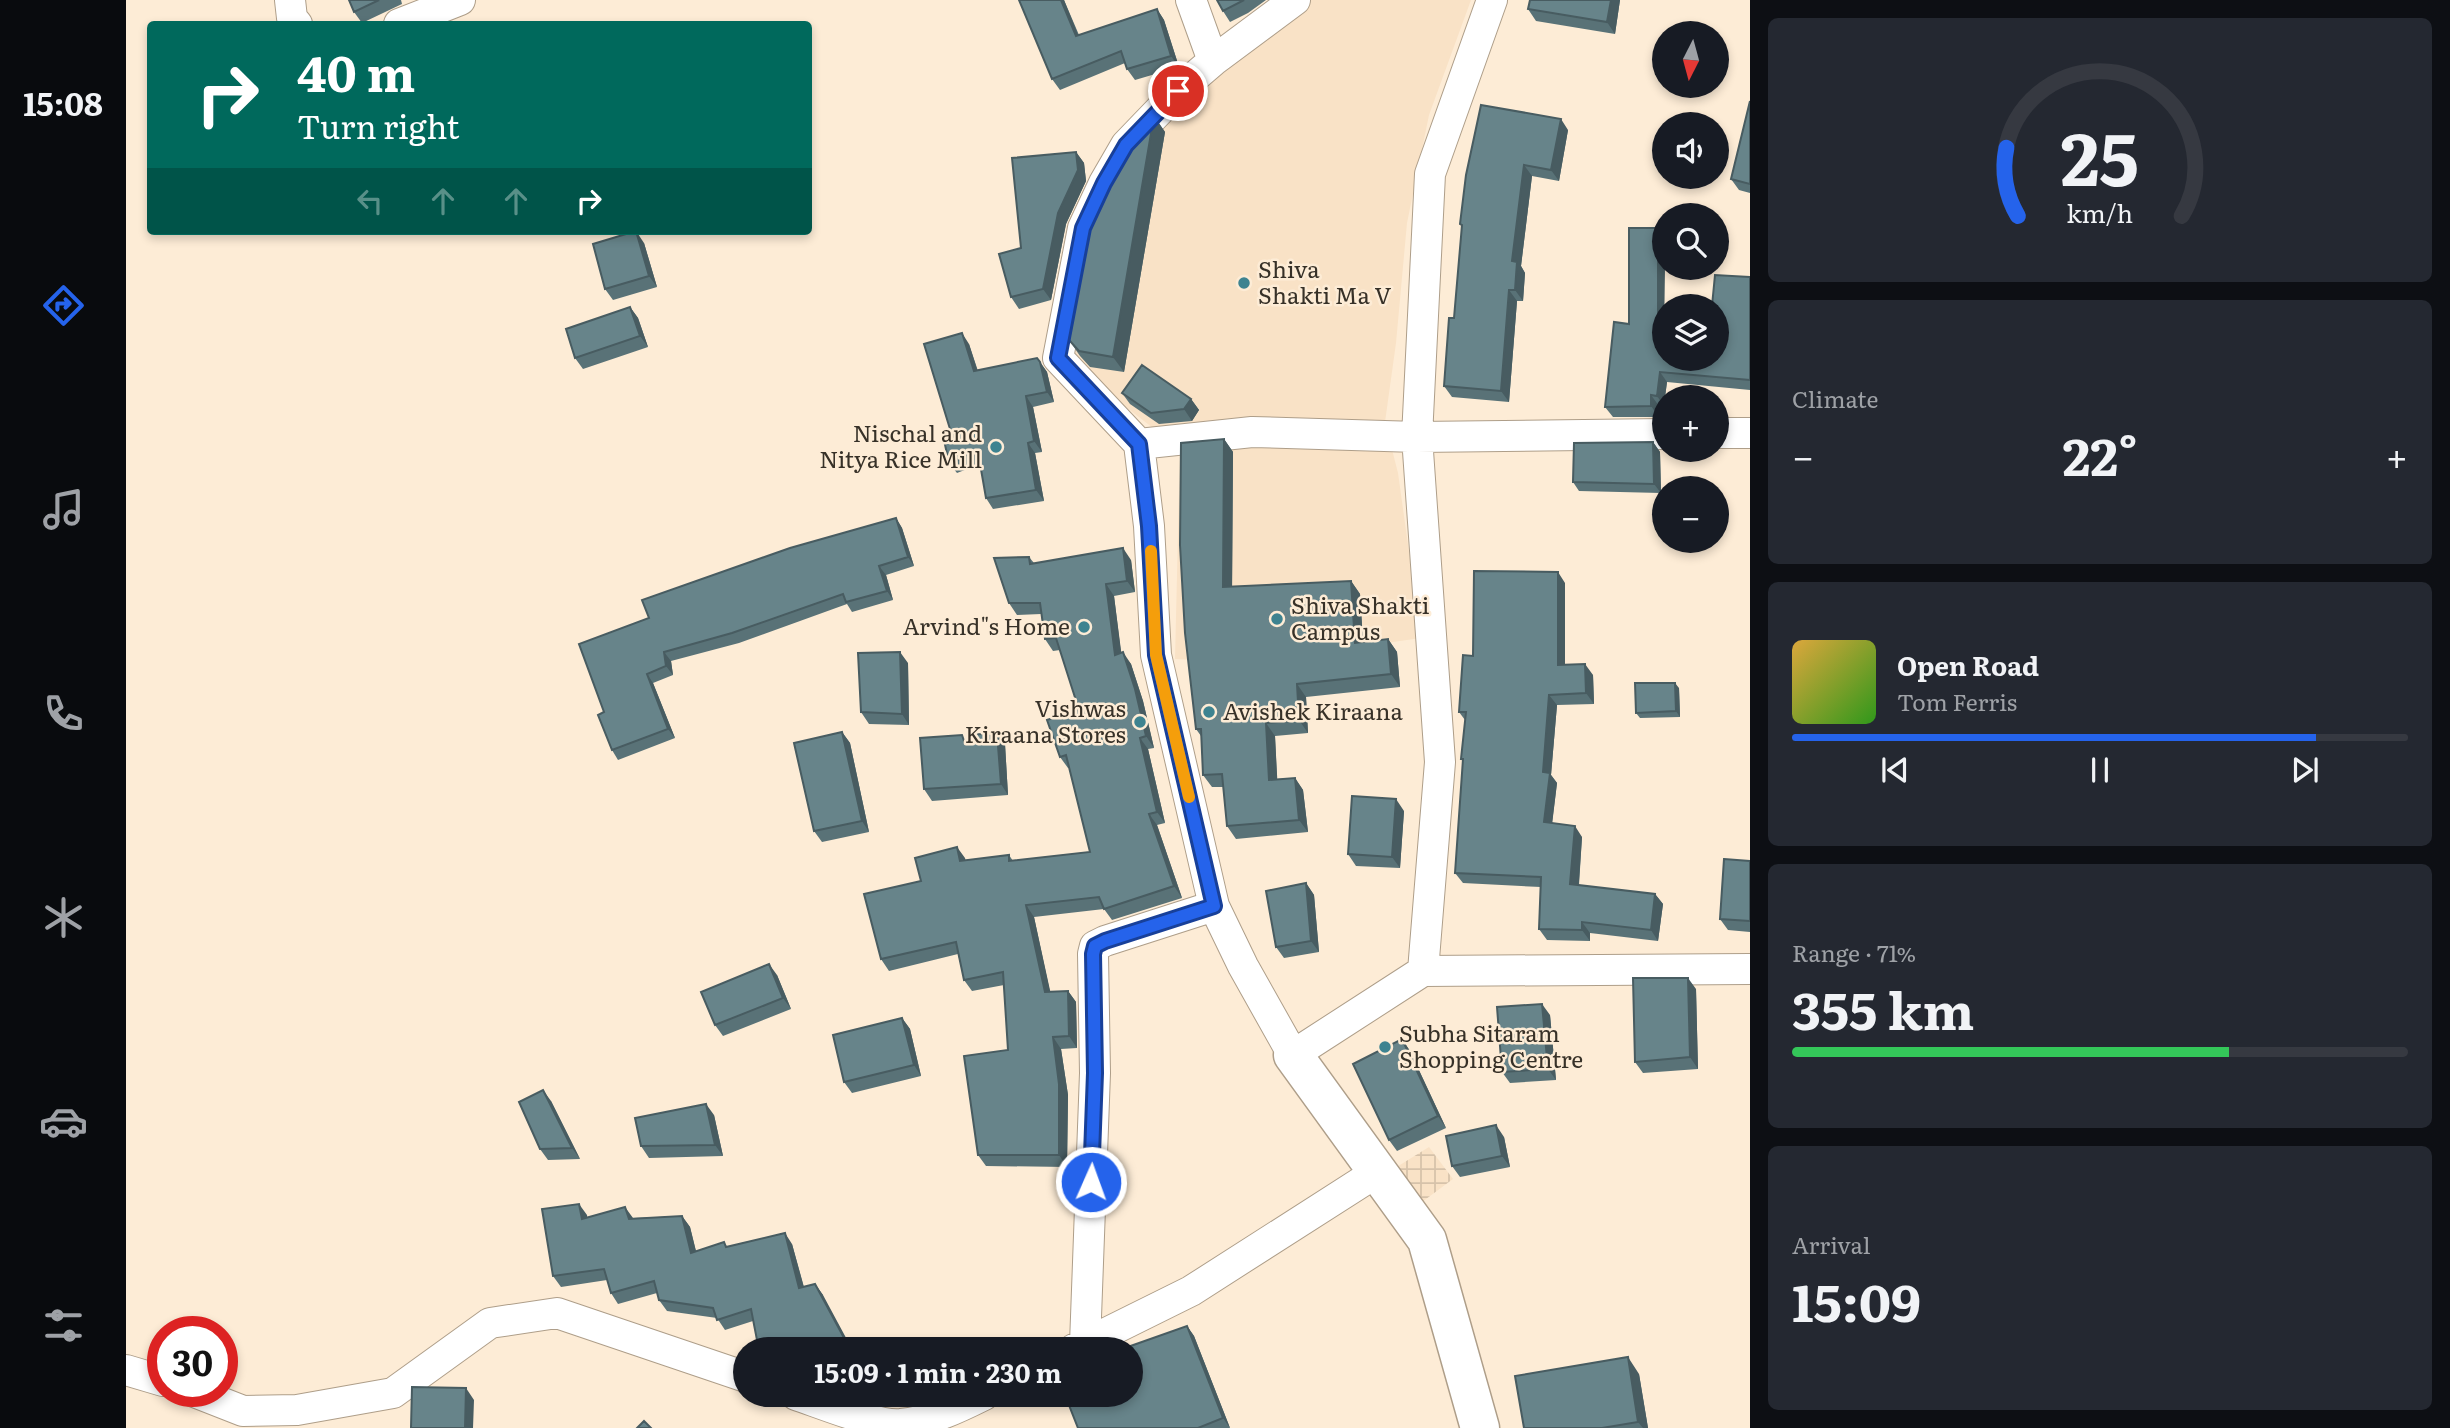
<!DOCTYPE html>
<html lang="en">
<head>
<meta charset="utf-8">
<style>
  body { margin:0; font-family:Literata,serif; background:#242831; color:#f1f3f6; height:100vh; display:flex; flex-direction:column; font-size:26px; white-space:nowrap }
  * { box-sizing:border-box; margin:0 }
  p { font-size:23px; color:#9ea1a6 }
  .icon { flex:none; width:38px; height:38px; fill:none; stroke:currentColor; stroke-width:2; stroke-linecap:round; stroke-linejoin:round }
  .map { position:relative; flex:1; overflow:hidden }
  .panel { display:flex; flex-direction:column; gap:18px; padding:18px; background:#0d0f14; width:700px }
  .panel>* { flex:none }
  .hud { position:absolute; left:21px; top:21px; width:665px; height:214px; border-radius:7px; box-shadow:0 4px 10px #0003; background:#00695c; color:#fff; overflow:hidden }
  .needle { width:46px; rotate:186deg }
  .buttons { position:absolute; left:1526px; top:21px; display:grid; gap:14px }
  .buttons a { display:grid; place-items:center; width:77px; height:77px; border-radius:50%; background:#171b24; box-shadow:0 4px 10px #0003; font-size:35px }
  .speed { position:absolute; left:21px; top:1316px; display:flex; gap:14px; font-size:35px; font-weight:700; text-align:center }
  .speed>* { display:grid; place-content:center; width:91px; height:91px; border-radius:50%; background:#171b24; box-shadow:0 4px 10px #0003; line-height:1 }
  .speed .limit { border:10px solid #d22; background:#fff; color:#111 }
  .pin { position:absolute; display:grid; place-items:center; width:60px; height:60px; color:#fff; margin:-30px; border:4px solid #fff; border-radius:50%; box-shadow:0 2px 7px #0007 }
  .me { position:absolute; width:77px; margin:-38px; rotate:2deg; stroke-linejoin:round; filter:drop-shadow(0 0 5px #0008) }
  .turn { display:flex; align-items:center; gap:24px; height:147px; padding:0 35px; font-size:32px }
  .turn .icon { width:91px; height:91px; stroke-width:2.5 }
  .turn b { display:block; font-size:49px; line-height:60px }
  .lanes { display:flex; align-items:center; height:66px; padding:0 35px; background:#0003; justify-content:center; gap:35px; direction:ltr }
  .lanes .off { opacity:.35 }
  .big { font-size:52px; font-weight:700; line-height:1.1 }
  .panel .widget { flex:1; display:flex; flex-direction:column; justify-content:center; gap:10px; min-width:0; padding:0 24px; border-radius:10px; background:#242831 }
  .panel .dial { align-items:center; gap:0 }
  .dial svg { height:182px; overflow:visible; fill:none; stroke:#363941; stroke-width:7; stroke-linecap:round; text-anchor:middle }
  .dial text { fill:#f1f3f6; stroke:none }
  .song { display:flex; align-items:center; gap:21px }
  .cover { width:84px; height:84px; border-radius:10px; background:linear-gradient(135deg,hsl(40 70% 55%),hsl(110 70% 35%)) }
  .played { height:7px; border-radius:4px; background:linear-gradient(90deg,#2563eb 85%,#363941 85%) }
  .keys { display:flex; justify-content:space-around; direction:ltr }
  .heat { display:flex; justify-content:space-between; align-items:center; font-size:38px; direction:ltr }
  .charge { height:10px; border-radius:5px; background:linear-gradient(90deg,#34c759 71%,#363941 0) }
  .trip { position:absolute; left:607px; top:1337px; width:410px; height:70px; border-radius:35px; background:#171b24; box-shadow:0 4px 10px #0003; font-weight:700; line-height:70px; text-align:center }
  main { display:flex; flex:1; min-height:0 }
  .menu { display:flex; flex-direction:column; width:126px; justify-content:space-around; align-items:center; background:#090b0e; color:#9ea1a6 }
  .menu .icon { width:49px; height:49px }
  .menu .on { color:#2563eb }
  .menu b { font-size:32px; color:#f1f3f6 }
  .map>svg:first-child { display:block }
  .built { fill:#f9e2c6 }
  .industrial { fill:url(#industrial-grid) }
  .lines { fill:none; stroke-linecap:round; stroke-linejoin:round }
  .street-casing { stroke:#ae9e89; stroke-width:32 }
  .secondary-casing { stroke:#ae9e89; stroke-width:41 }
  .street { stroke:#fff; stroke-width:30 }
  .secondary { stroke:#fff; stroke-width:38 }
  .wall { fill:#597277 }
  .shaded-wall { fill:#485c61 }
  .building { fill:#67848a; stroke:#485c61; stroke-width:2 }
  .route-casing { stroke:#184099; stroke-width:18 }
  .route { stroke:#2563eb; stroke-width:12 }
  .slow { stroke:#f59e0b; stroke-width:12 }
  .poi-dot { fill:#3e8390; stroke:#fdecd6; stroke-width:2.5 }
  .labels { text-anchor:middle; stroke-width:5; stroke-linejoin:round; paint-order:stroke }
  .poi-label { font-size:23px; fill:#373128; stroke:#fdecd6; text-anchor:start }
</style>
</head>
<body>
<main>
<nav class="menu">
<b>15:08</b>
<svg class="icon on" aria-label="directions" viewBox="0 0 24 24"><path d="M12 3l9 9-9 9-9-9zM9 14v-3h6M13 9l2 2-2 2"/></svg>
<svg class="icon" aria-label="music" viewBox="0 0 24 24"><path d="M9 18V5l10-2v13"/><circle cx="6" cy="18" r="3"/><circle cx="16" cy="16" r="3"/></svg>
<svg class="icon" aria-label="phone" viewBox="0 0 24 24"><path d="M5 4h4l2 5-3 2q2 4 5 5l2-3 5 2v4C11 20 4 13 5 4z"/></svg>
<svg class="icon" aria-label="climate" viewBox="0 0 24 24"><path d="M12 3v18M4 7l16 10M4 17L20 7"/></svg>
<svg class="icon" aria-label="car" viewBox="0 0 24 24"><path d="M5 17H2v-5l4-1 3-4h7l3 4 3 1v5h-3M9 17h6M6 11h13"/><circle cx="7" cy="17" r="2"/><circle cx="17" cy="17" r="2"/></svg>
<svg class="icon" aria-label="filters" viewBox="0 0 24 24"><path d="M4 7h16M4 17h16"/><circle cx="9" cy="7" r="2"/><circle cx="15" cy="17" r="2"/></svg>
</nav>
<div class="map">
<svg width="1624" height="1428" viewBox="0 0 1624 1428">
  <defs>
    <pattern id="industrial-grid" width="8" height="8" patternUnits="userSpaceOnUse" patternTransform="scale(1.75)"><rect width="8" height="8" fill="#f9e2c6"/><path d="M0 4h8M4 0v8" fill="none" stroke="#d6c2aa"/></pattern>
  </defs>
  <rect width="100%" height="100%" fill="#fdecd6"/>
  <!-- built -->
  <path class="built" d="M1181,0H1345L1303,115L1281,223L1270,343L1259,422L1272,473L1295,638L1225,648L1073,660L1049,659L1054,449L982,393L945,368L978,193L1060,101Z"/>
  <!-- industrial -->
  <path class="industrial" d="M1303,1147L1327,1179L1296,1202L1269,1168Z"/>
  <g class="lines">
    <!-- street casing -->
    <g class="street-casing">
      <path id="street" d="M164,0L166,18L171,24
        M1065,0L1087,61
        M1169,0L1087,61L1052,91L1000,145L978,183L957,228L932,358L1013,444L1023,526L1030,655L1088,906L1117,966L1167,1055L1297,971L1314,762L1291,437L1304,174L1366,0
        M273,24L334,0
        M1591,433H1624
        M1013,444L1126,432L1291,437L1538,434
        M1297,971L1624,969
        M959,1344L969,1073L967,954L969,946L979,941L1088,906
        M948,1349L1065,1291L1251,1172
        M0,1370L37,1381
        M66,1391L117,1411L171,1410L267,1393L364,1323L431,1313L620,1377
        M670,1395C694,1403 753,1427 775,1424C805,1421 832,1408 858,1395"/>
    </g>
    <!-- secondary casing -->
    <g class="secondary-casing">
      <path id="secondary" d="M1167,1055L1301,1240L1354,1428"/>
    </g>
    <!-- street -->
    <use href="#street" class="street"/>
    <!-- secondary -->
    <use href="#secondary" class="secondary"/>
  </g>
  <!-- wall -->
  <path class="wall" d="M223,0H275L276,4L236,23L228,12Z
    M938,0L953,35L1031,9L1038,20L1053,67L1009,80L1001,69L999,63L934,90L926,79Z
    M1091,0H1140L1122,13L1104,22L1097,11Z
    M1404,0H1494L1489,34L1410,21L1402,9Z
    M1624,101V193L1613,190L1605,179Z
    M1028,116L1039,132L998,372L964,367L954,356L943,340L954,278L952,274Z
    M1442,130L1433,181L1406,176L1395,266L1399,273L1397,301H1391L1383,402L1326,397L1318,386L1328,318L1336,227L1334,224L1340,175Z
    M950,152L958,163L960,181L940,224L925,300L893,309L885,297L895,248Z
    M518,243L531,287L487,300L479,289Z
    M1624,277V390L1541,382L1539,397H1538V406H1533V417H1487L1479,407L1503,324L1538,359H1591Z
    M504,307L512,318L522,347L457,369L449,358Z
    M843,344L852,371L914,362L921,372L928,402L907,407L916,452L909,453L918,501L867,509L860,498L854,464L831,473L823,463L824,429Z
    M996,393L1065,399L1073,410L1066,421L1033,424L1004,404Z
    M1098,439L1107,452L1106,587L1225,581L1234,594L1237,642L1262,639L1271,652L1274,687L1180,697L1182,733L1149,736L1151,779L1169,778L1177,790L1182,832L1110,839L1101,826L1097,787H1086L1077,775L1075,736L1070,729Z
    M1527,442L1534,452L1535,493L1453,491L1447,482Z
    M770,518L776,528L788,566L760,575L767,600L726,612L721,604L613,643L545,661L547,675L527,683L549,738L492,760L486,750L478,712L523,618Z
    M903,557L908,563L1005,560L1009,592L988,596L995,653L1005,664L1017,701L1028,748L1022,749L1039,823L1031,825L1056,898L986,920L978,909L908,917L924,992L942,991L950,1002L951,1048L935,1049L942,1095L941,1167L860,1166L852,1155L882,1050L878,985L846,991L838,980L832,954L763,971L755,959L795,881L839,858V860L883,855L887,861L964,852L943,768H942L934,757L953,710L934,650L927,651L919,639L915,614L891,615L883,603Z
    M1439,583V665L1467,675L1468,704L1431,705L1425,775L1431,783L1426,823L1456,837L1453,885L1529,894L1537,904L1532,941L1464,933V941L1421,940L1413,929L1415,887L1337,883L1329,873L1337,762L1335,759L1339,720L1333,712L1347,656Z
    M782,663L783,725L743,724L735,712Z
    M1553,688L1554,717L1514,718L1510,713Z
    M716,732L724,743L743,832L696,842L688,831Z
    M842,743L879,744L882,795L806,801L798,789Z
    M1278,811L1274,868L1230,866L1222,854Z
    M1624,861V932L1602,930L1594,919Z
    M1180,883L1188,895L1193,952L1158,958L1150,947Z
    M651,975L665,1009L597,1036L589,1025Z
    M1570,989L1572,1069L1517,1073L1509,1062Z
    M1424,1015L1430,1080L1384,1083L1376,1072Z
    M776,1018L784,1029L795,1076L726,1093L718,1082Z
    M1276,1039L1284,1051L1320,1128L1271,1151L1263,1140Z
    M425,1101L454,1159L422,1160L414,1149Z
    M588,1115L597,1156L523,1158L515,1146Z
    M1378,1137L1384,1167L1334,1177L1326,1166Z
    M461,1215V1217L507,1218L556,1216L564,1227L570,1251L598,1242L601,1247L666,1244L678,1287L689,1284L697,1295L685,1349H638L631,1340L627,1321L599,1330L591,1318L541,1311L533,1300L531,1293L492,1304L485,1293L481,1280L435,1287L427,1276Z
    M1061,1326L1068,1336L1104,1428H952L1004,1395Z
    M1513,1374L1522,1428H1398Z"/>
  <!-- shaded-wall -->
  <path class="shaded-wall" d="M935,0H938L957,47L950,36Z
    M1485,0H1494L1489,34L1481,22Z
    M1031,9L1038,20L1053,67L1045,56Z
    M1028,116L1039,132L998,372L987,357Z
    M1435,119L1442,130L1433,181L1425,170Z
    M950,152L958,163L960,181L940,224L925,300L917,289L932,213Z
    M1398,165L1406,176L1395,266L1399,273L1397,301L1389,290L1386,261Z
    M1532,228L1538,237V268H1539L1538,336L1532,327Z
    M510,231L518,243L531,287L523,276Z
    M1383,290L1391,301L1383,402L1375,391Z
    M504,307L512,318L522,347L514,336Z
    M836,333L843,344L855,382L848,371Z
    M914,362L921,372L928,402L921,392Z
    M1534,372L1541,382L1539,397H1538V406L1531,396Z
    M1525,395L1533,406V417L1525,406Z
    M900,396L907,407L916,452L908,441Z
    M1065,399L1073,410L1066,421L1058,409Z
    M1098,439L1107,452L1106,600L1097,587Z
    M1527,442L1534,452L1535,493L1528,484Z
    M902,443L909,453L918,501L910,490Z
    M770,518L776,528L788,566L782,557Z
    M997,548L1005,560L1009,592L1001,581Z
    M753,566L760,575L767,600L761,591Z
    M1432,572L1439,583V676L1432,665Z
    M1225,581L1234,594L1238,655L1229,643Z
    M980,584L988,596L997,666L989,655Z
    M1262,639L1271,652L1274,687L1265,674Z
    M538,652L545,661L547,675L540,666Z
    M774,652L782,663L783,725L776,714Z
    M997,652L1005,664L1017,701L1028,748L1020,736Z
    M1459,664L1467,675L1468,704L1460,693Z
    M521,674L527,683L549,738L542,729Z
    M1549,683L1553,688L1554,717L1550,711Z
    M1171,684L1180,697L1182,733L1173,720Z
    M1423,695L1431,705L1425,775L1431,783L1425,833L1418,822L1417,772Z
    M1140,723L1149,736L1152,793L1143,780Z
    M716,732L724,743L743,832L736,821Z
    M871,733L879,744L882,795L875,784Z
    M1014,738L1022,749L1039,823L1031,812Z
    M1169,778L1177,790L1182,832L1173,820Z
    M1270,799L1278,811L1274,868L1266,857Z
    M1023,814L1031,825L1056,898L1048,886Z
    M1449,826L1456,837L1452,895L1444,884Z
    M831,847L839,858L843,872L834,861Z
    M1180,883L1188,895L1193,952L1185,941Z
    M1529,894L1537,904L1532,941L1525,930Z
    M900,905L908,917L927,1004L919,992Z
    M1456,922L1464,933V941L1456,930Z
    M643,964L651,975L665,1009L657,998Z
    M1562,978L1570,989L1572,1069L1564,1057Z
    M942,991L950,1002L951,1048L943,1036Z
    M1416,1004L1424,1015L1430,1080L1422,1069Z
    M776,1018L784,1029L795,1076L788,1065Z
    M927,1037L935,1049L942,1095L941,1167L933,1155Z
    M1276,1039L1284,1051L1320,1128L1312,1116Z
    M417,1090L425,1101L454,1159L446,1148Z
    M580,1104L588,1115L597,1156L589,1145Z
    M1370,1125L1378,1137L1384,1167L1376,1156Z
    M453,1204L461,1215L463,1230L456,1219Z
    M499,1207L507,1218L510,1230L503,1219Z
    M556,1216L564,1227L573,1264L565,1253Z
    M659,1233L666,1244L681,1299L673,1288Z
    M689,1284L697,1295L726,1349H724Z
    M1061,1326L1068,1336L1104,1428L1097,1418Z
    M1502,1357L1513,1374L1522,1428H1517L1512,1422Z
    M340,1388L348,1400L347,1428H339Z"/>
  <!-- building -->
  <path class="building" d="M223,0H253L228,12Z
    M893,0H935L950,36L1031,9L1045,56L1001,69L995,51L926,79Z
    M1091,0H1118L1097,11Z
    M1404,0H1485L1481,22L1402,9Z
    M1624,101V184L1605,179Z
    M1355,105L1435,119L1425,170L1398,165L1386,261L1391,262L1389,290H1383L1375,391L1318,386L1323,318H1328L1336,225L1334,224L1340,175Z
    M1028,116L987,357L953,351L943,340L955,274H952L963,218L987,167Z
    M950,152L952,170L932,213L917,289L885,297L873,254L895,248L886,158Z
    M1503,228H1532V327L1538,328V359H1591V306H1586L1589,275L1624,277V380L1534,372L1531,396L1525,395V406L1479,407L1488,322L1503,324Z
    M510,231L523,276L479,289L467,244Z
    M504,307L514,336L449,358L440,329Z
    M836,333L848,371L911,358L914,362L921,392L900,396L908,441L902,443L910,490L860,498L852,452L823,463L816,431L824,429L798,344Z
    M1016,365L1065,399L1058,409L1025,413L996,393Z
    M1098,439L1097,587L1225,581L1229,643L1262,639L1265,674L1171,684L1173,720L1140,723L1143,780L1169,778L1173,820L1101,826L1096,774L1077,775L1075,729H1070L1059,633L1054,545L1055,443Z
    M1527,442L1528,484L1447,482L1448,443Z
    M770,518L782,557L753,566L761,591L720,602L717,594L606,633L538,652L540,666L521,674L542,729L486,750L472,715L478,712L453,644L523,618L516,600L664,548Z
    M997,548L1001,581L980,584L989,655L997,652L1009,689L1020,736L1014,738L1031,812L1023,814L1048,886L978,909L973,897L900,905L919,992L942,991L943,1036L927,1037L933,1084V1155H852L838,1056L882,1050L877,972L838,980L830,942L755,959L738,894L795,881L789,858L831,847L834,861L883,855V861L964,852L940,755L934,757L921,720L953,710L930,638L919,639L914,603H883L868,558L903,557L904,564Z
    M1348,571L1432,572V665L1459,664L1460,693L1423,695L1417,772L1424,773L1418,822L1449,826L1444,884L1529,894L1525,930L1456,922V930L1413,929L1415,877L1329,873L1337,759H1335L1340,712H1333L1337,655L1347,656Z
    M774,652L776,714L735,712L732,653Z
    M1509,683H1549L1550,711L1510,713Z
    M716,732L736,821L688,831L668,743Z
    M871,733L875,784L798,789L794,738L836,735L839,744L843,743L842,735Z
    M1226,796L1270,799L1266,857L1222,854Z
    M1598,859L1624,861V921L1594,919Z
    M1180,883L1185,941L1150,947L1140,891Z
    M643,964L657,998L589,1025L575,992Z
    M1507,978H1562L1564,1057L1509,1062Z
    M1416,1004L1422,1069L1376,1072L1371,1007Z
    M776,1018L788,1065L718,1082L707,1035Z
    M1276,1039L1312,1116L1263,1140L1227,1064Z
    M417,1090L446,1148L414,1149L393,1102Z
    M580,1104L589,1145L515,1146L509,1118Z
    M1370,1125L1376,1156L1326,1166L1320,1136Z
    M453,1204L456,1219L499,1207L503,1219L556,1216L565,1253L598,1242L600,1247L659,1233L673,1288L689,1284L724,1349H685L679,1338L631,1340L625,1309L591,1320L587,1308L533,1300L528,1281L485,1293L478,1269L427,1276L416,1209Z
    M1061,1326L1097,1418L1072,1428H952L941,1400L955,1395H1004V1349H996Z
    M1502,1357L1512,1422L1476,1428H1398L1389,1376Z
    M286,1387L340,1388L339,1428H285Z
    M518,1421L525,1428H511Z"/>
  <g class="lines">
    <!-- route casing -->
    <g class="route-casing">
      <path id="route" d="M965,1182L969,1073L967,954L969,946L979,941L1088,906L1030,655L1023,526L1013,444L932,358L957,228L978,183L1000,145L1052,91"/>
    </g>
    <!-- route -->
    <use href="#route" class="route"/>
    <!-- slow -->
    <path class="slow" d="M1025,551L1030,655L1063,797"/>
  </g>
  <!-- markers -->
  <g class="poi-dot">
    <circle cx="1118" cy="283" r="7"/>
    <circle cx="870" cy="447" r="7"/>
    <circle cx="1151" cy="619" r="7"/>
    <circle cx="958" cy="627" r="7"/>
    <circle cx="1083" cy="712" r="7"/>
    <circle cx="1014" cy="722" r="7"/>
    <circle cx="1259" cy="1047" r="7"/>
  </g>
  <g class="labels">
    <!-- poi labels -->
    <g class="poi-label">
      <text x="1132" y="278">Shiva<tspan x="1132" dy="26">Shakti Ma V</tspan></text>
      <text x="856" y="442" text-anchor="end">Nischal and<tspan x="856" dy="26">Nitya Rice Mill</tspan></text>
      <text x="1165" y="614">Shiva Shakti<tspan x="1165" dy="26">Campus</tspan></text>
      <text x="944" y="635" text-anchor="end">Arvind"s Home</text>
      <text x="1000" y="717" text-anchor="end">Vishwas<tspan x="1000" dy="26">Kiraana Stores</tspan></text>
      <text x="1097" y="720">Avishek Kiraana</text>
      <text x="1273" y="1042">Subha Sitaram<tspan x="1273" dy="26">Shopping Centre</tspan></text>
    </g>
  </g>
</svg>
<div class="buttons">
<a><svg class="needle" viewBox="-14 -14 28 28"><path d="M0-13l5 13h-10z" fill="#e53935"/><path d="M0 13l5-13h-10z" fill="#9ea1a6"/></svg></a>
<a><svg class="icon" aria-label="sound" viewBox="0 0 24 24"><path d="M4 9h4l5-4v14l-5-4H4zM17 9q2 3 0 6"/></svg></a>
<a><svg class="icon" aria-label="search" viewBox="0 0 24 24"><circle cx="10" cy="10" r="6"/><path d="M15 15l6 6"/></svg></a>
<a><svg class="icon" aria-label="layers" viewBox="0 0 24 24"><path d="M12 4l9 5-9 5-9-5zM3 14l9 5 9-5"/></svg></a>
<a>+</a>
<a>−</a>
</div>
<div class="speed"><div class="limit">30</div></div>
<div class="pin" style="left:1052px;top:91px;background:#d93025"><svg class="icon" aria-label="arrive" viewBox="0 0 24 24"><path d="M6 21V4h12l-3 4 3 4H6"/></svg></div>
<svg class="me" style="left:965px;top:1182px" viewBox="-20 -20 40 40"><circle r="17" fill="#2563eb" stroke="#fff" stroke-width="3"/><path d="M0-11L8 9 0 5-8 9z" fill="#fff"/></svg>
<div class="trip">15:09 · 1 min · 230 m</div>
<div class="hud">
<div class="turn"><svg class="icon" aria-label="right" viewBox="0 0 24 24"><path d="M7 20v-9h11M14 6l5 5-5 5"/></svg><div><b>40 m</b>Turn right</div></div>
<div class="lanes"><svg class="icon off" aria-label="left" viewBox="0 0 24 24"><path d="M17 20v-9H6M10 6l-5 5 5 5"/></svg><svg class="icon off" aria-label="ahead" viewBox="0 0 24 24"><path d="M12 20V5M6 11l6-6 6 6"/></svg><svg class="icon off" aria-label="ahead" viewBox="0 0 24 24"><path d="M12 20V5M6 11l6-6 6 6"/></svg><svg class="icon" aria-label="right" viewBox="0 0 24 24"><path d="M7 20v-9h11M14 6l5 5-5 5"/></svg></div>
</div>
</div>
<section class="panel">
<div class="widget dial"><svg viewBox="0 0 100 80">
<path d="M14 69A42 42 0 1 1 86 69"/>
<path d="M14 69A42 42 0 0 1 9 39" stroke="#2563eb"/>
<text x="50" y="56" font-size="32" font-weight="700">25</text>
<text x="50" y="72" font-size="11">km/h</text>
</svg></div>
<div class="widget"><p>Climate</p>
<div class="heat"><a>−</a><b class="big">22°</b><a>+</a></div>
</div>
<div class="widget">
<div class="song"><i class="cover"></i><div><b>Open Road</b><p>Tom Ferris</p></div></div>
<div class="played"></div>
<div class="keys"><svg class="icon" aria-label="previous" viewBox="0 0 24 24"><path d="M18 5L8 12l10 7zM5 5v14"/></svg><svg class="icon" aria-label="pause" viewBox="0 0 24 24"><path d="M8 5v14M16 5v14"/></svg><svg class="icon" aria-label="next" viewBox="0 0 24 24"><path d="M6 5l10 7-10 7zM19 5v14"/></svg></div>
</div>
<div class="widget"><p>Range · 71%</p><b class="big">355 km</b><div class="charge"></div></div>
<div class="widget"><p>Arrival</p><b class="big">15:09</b></div>
</section>
</main>
</body>
</html>
